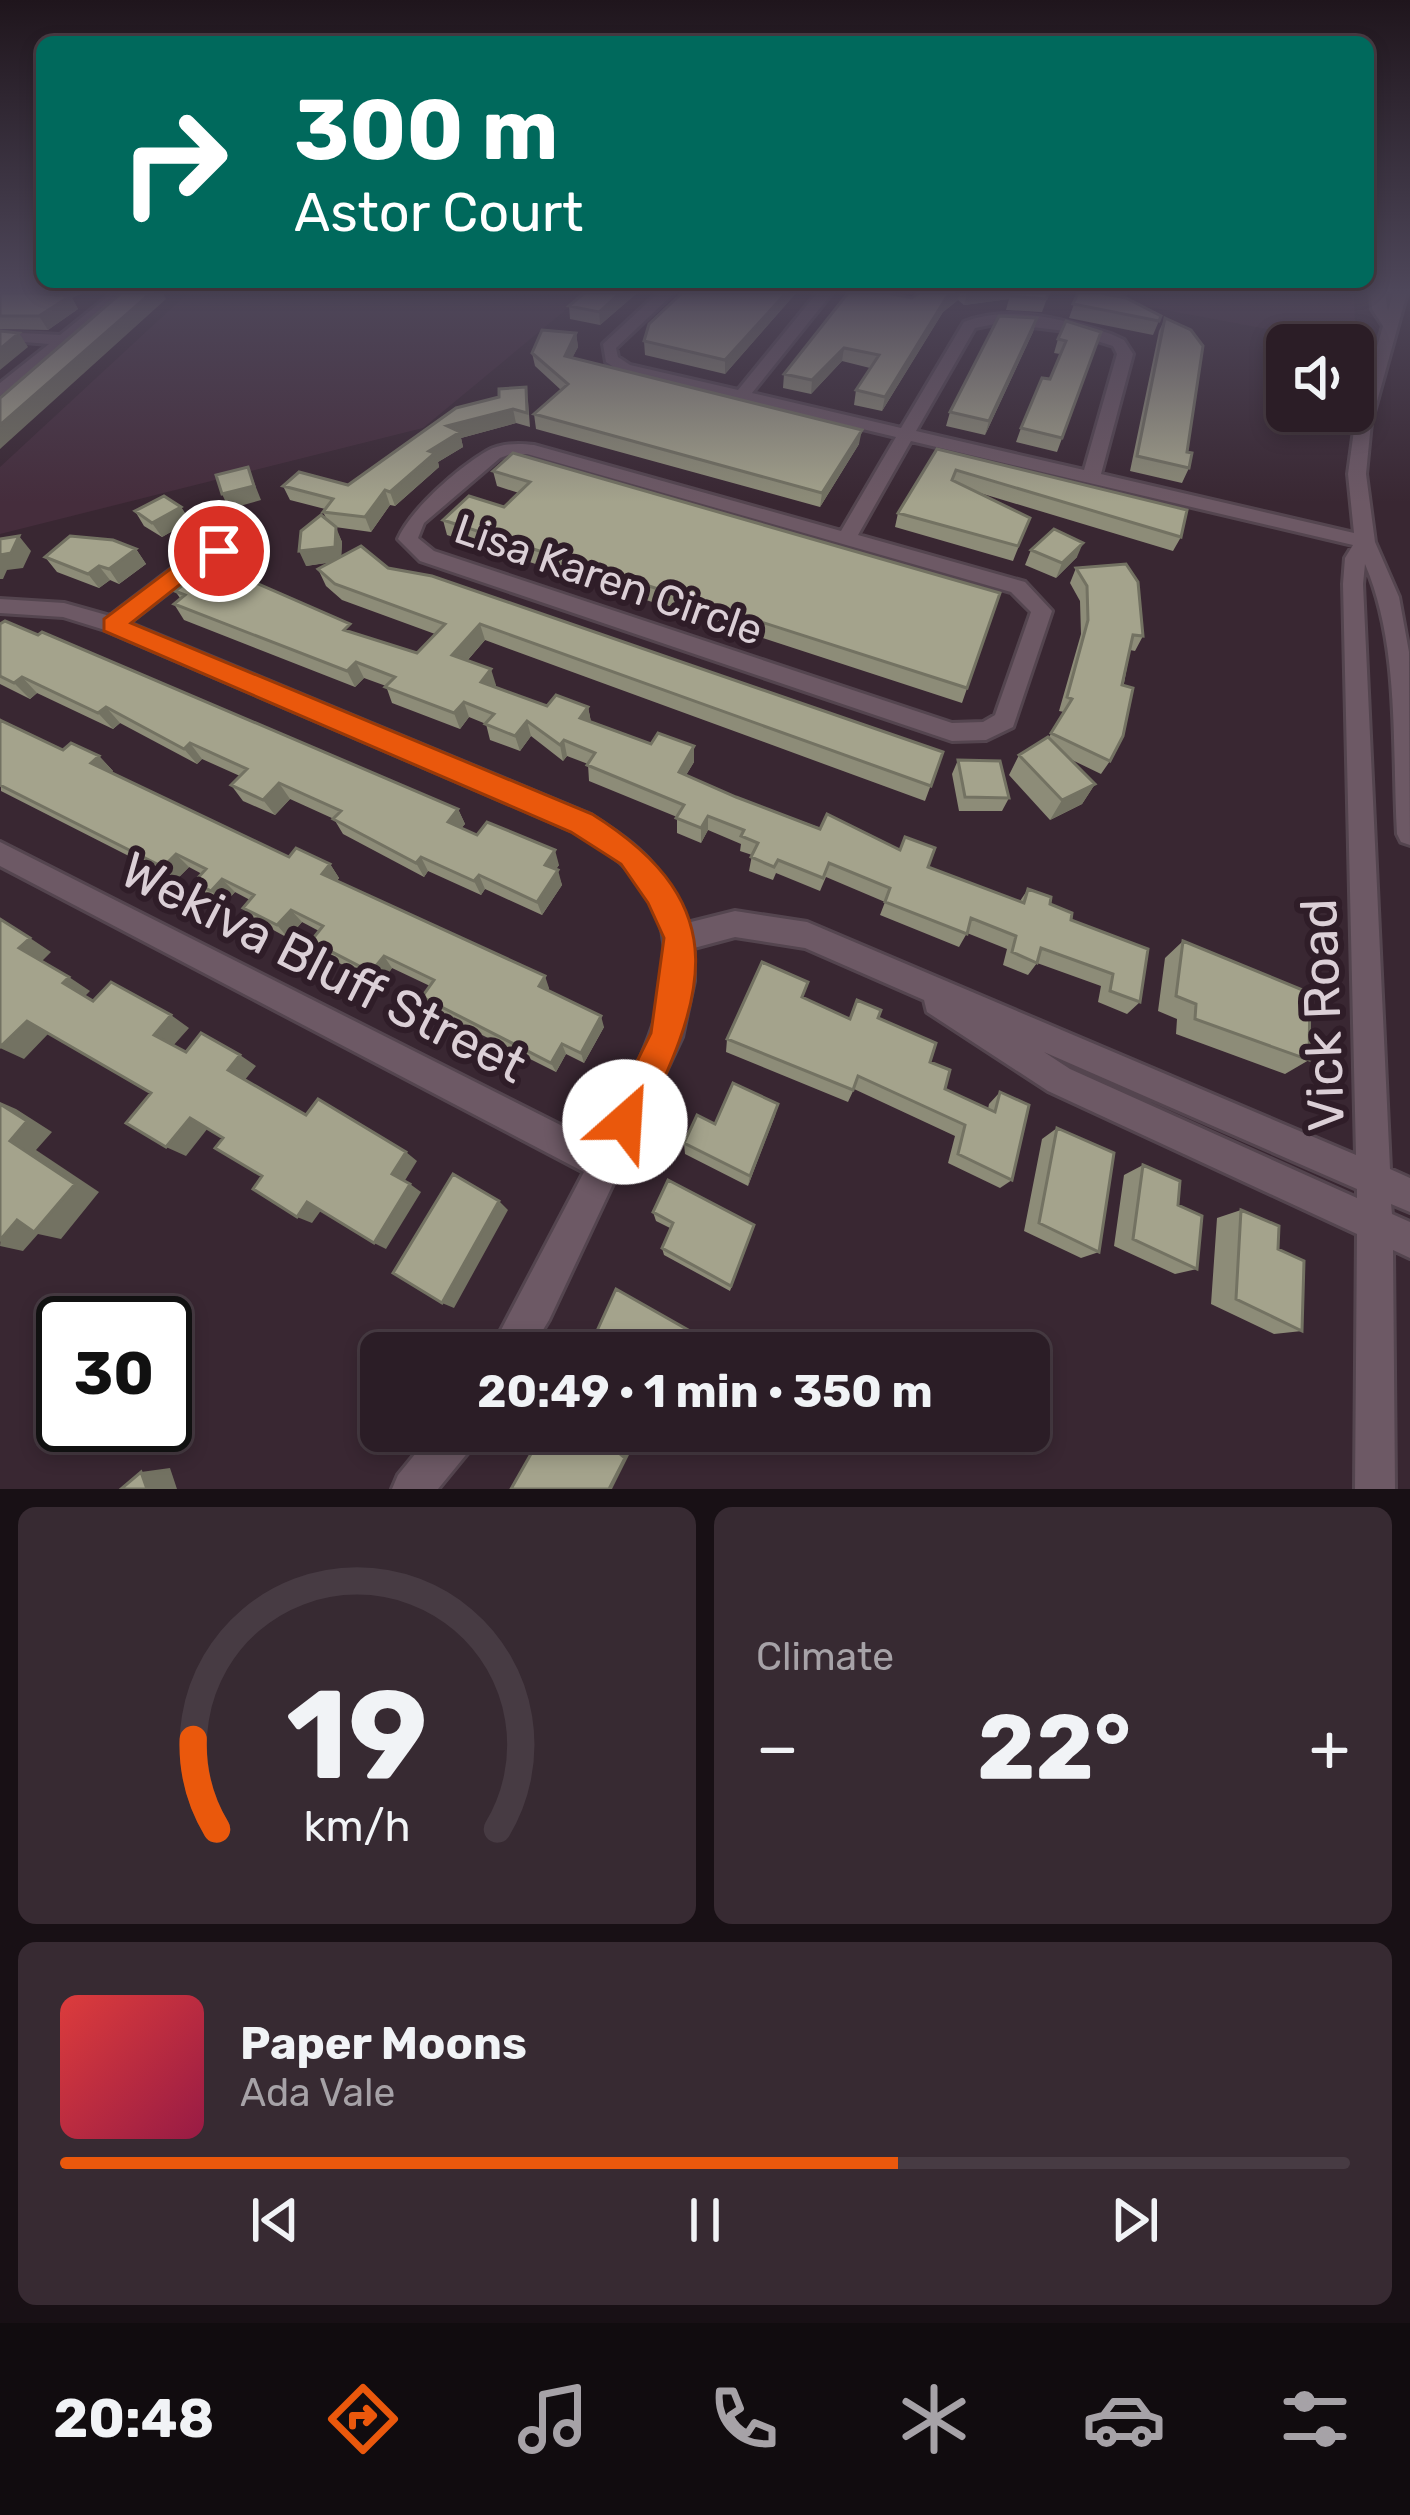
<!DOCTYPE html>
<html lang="en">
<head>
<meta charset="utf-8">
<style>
  body { margin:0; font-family:Rubik,sans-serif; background:#372a32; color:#f1f3f6; height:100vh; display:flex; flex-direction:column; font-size:45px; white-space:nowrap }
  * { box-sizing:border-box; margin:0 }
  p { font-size:39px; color:#a6a2a7 }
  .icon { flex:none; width:66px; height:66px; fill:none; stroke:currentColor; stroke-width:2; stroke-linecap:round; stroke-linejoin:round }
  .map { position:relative; height:1489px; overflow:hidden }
  .sheet { display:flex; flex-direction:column; gap:18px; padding:18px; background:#181015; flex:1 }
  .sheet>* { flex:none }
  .guide { position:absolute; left:36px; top:36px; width:1338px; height:252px; border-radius:18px; box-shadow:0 6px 18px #0003,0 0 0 3px #473b43; background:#00695c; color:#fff; overflow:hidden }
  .tools { position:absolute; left:1266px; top:324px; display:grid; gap:24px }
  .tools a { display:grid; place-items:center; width:108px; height:108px; border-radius:18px; background:#2b1d26; box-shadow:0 6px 18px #0003,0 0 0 3px #473b43; font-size:60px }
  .speed { position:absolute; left:36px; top:1296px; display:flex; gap:24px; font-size:60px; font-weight:700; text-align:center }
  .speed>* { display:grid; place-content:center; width:156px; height:156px; border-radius:50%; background:#2b1d26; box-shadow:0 6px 18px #0003,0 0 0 3px #473b43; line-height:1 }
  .speed .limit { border:6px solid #111; border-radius:18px; background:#fff; color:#111 }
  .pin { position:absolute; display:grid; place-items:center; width:102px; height:102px; color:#fff; margin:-51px; border:6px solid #fff; border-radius:50%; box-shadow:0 3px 12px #0007 }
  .me { position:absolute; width:132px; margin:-66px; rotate:26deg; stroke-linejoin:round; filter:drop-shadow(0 0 9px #0008) }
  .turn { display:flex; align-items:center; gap:42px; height:252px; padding:0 60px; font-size:54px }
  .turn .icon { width:156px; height:156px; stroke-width:2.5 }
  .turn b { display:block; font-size:84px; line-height:102px }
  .big { font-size:90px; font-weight:700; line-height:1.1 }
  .sheet .card { flex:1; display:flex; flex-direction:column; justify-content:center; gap:18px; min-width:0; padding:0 42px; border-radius:18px; background:#372a32 }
  .sheet .dial { align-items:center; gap:0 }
  .dial svg { height:312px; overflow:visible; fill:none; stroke:#473b43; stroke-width:7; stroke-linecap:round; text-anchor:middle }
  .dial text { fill:#f1f3f6; stroke:none }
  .song { display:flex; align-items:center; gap:36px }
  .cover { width:144px; height:144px; border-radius:18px; background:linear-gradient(135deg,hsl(0 70% 55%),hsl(340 70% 35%)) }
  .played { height:12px; border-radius:6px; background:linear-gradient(90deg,#ea580c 65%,#473b43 65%) }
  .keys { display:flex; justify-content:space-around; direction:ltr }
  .heat { display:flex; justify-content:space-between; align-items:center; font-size:66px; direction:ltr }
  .sheet .tiles { flex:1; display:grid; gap:18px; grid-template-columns:1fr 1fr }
  .card:last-child { grid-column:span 2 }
  .trip { position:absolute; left:360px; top:1332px; width:690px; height:120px; border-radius:18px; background:#2b1d26; box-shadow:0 6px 18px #0003,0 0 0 3px #473b43; font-weight:700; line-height:120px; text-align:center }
  .menu { display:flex; height:192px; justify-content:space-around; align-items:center; background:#110c0f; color:#a6a2a7 }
  .menu .icon { width:84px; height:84px }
  .menu .on { color:#ea580c }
  .menu b { font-size:54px; color:#f1f3f6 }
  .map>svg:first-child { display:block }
  .built { fill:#452d3c }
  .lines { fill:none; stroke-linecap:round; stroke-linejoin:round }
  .minor-casing { stroke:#54454f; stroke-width:6 }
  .minor { fill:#6d5965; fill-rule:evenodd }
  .wall { fill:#8d8c78 }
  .shaded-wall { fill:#737262 }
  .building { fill:#a4a38c; stroke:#737262; stroke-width:3 }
  .route { fill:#ea580c; stroke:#983908; stroke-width:3 }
  .labels { text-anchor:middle; stroke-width:12; stroke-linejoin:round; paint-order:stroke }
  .street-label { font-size:42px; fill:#dbcfd6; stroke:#2f1d28 }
  .near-street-label { font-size:51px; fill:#dbcfd6; stroke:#2f1d28 }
</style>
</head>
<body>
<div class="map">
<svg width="1410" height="1489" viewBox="0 0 1410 1489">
  <rect width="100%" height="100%" fill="#392732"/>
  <!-- built -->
  <path class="built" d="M188,293H586L423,428L0,534V467Z
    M1074,293H1354L1356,346L1353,345Z"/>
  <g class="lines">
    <!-- minor casing -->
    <g class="minor-casing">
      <path id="minor" d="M112,293H128L0,396V383L49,344L0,340V332L60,335Z
        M658,293H674L616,348L618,357L630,365L738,390L817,293H832L752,393L901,428L964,322C1010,304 1065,320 1111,334L1124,340L1133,354L1101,474L1354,533L1348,474L1355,423L1383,326L1372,309L1371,293H1385L1388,311L1393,293H1407L1371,423L1366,474L1375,542L1399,597L1409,652L1410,845L1401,842L1397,834C1392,746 1400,646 1365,564L1363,584L1390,1169L1410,1178V1212L1391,1204L1392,1214L1410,1222V1258L1393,1250L1395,1489H1355L1357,1234L1048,1091L927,1012L924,1000L805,948L735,937L694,948V981L682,1037L549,1320L529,1353H489L584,1172L0,866V842L598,1144C641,1058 713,944 620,862C606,850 588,841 573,831L105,630L63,617L0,613V599L64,603L110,616L182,561L249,531L259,537L256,541L196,571L129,623L591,815C646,851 659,863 687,923L735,911L807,922L1356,1155L1343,584L1345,558L1353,545L911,441L858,535L1025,582L1052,611L1013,727L986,740L952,741L420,561L398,539C411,509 458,468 487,451C501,443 519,443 534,445L841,531L896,437L620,371L606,362L603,344ZM1000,323L1065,331L1113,346L1117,354L1084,470L916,431L975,328ZM511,454H527L1011,592L1031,612L995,715L983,722L952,723L434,551L418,538L424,523L500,458ZM1044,1052L1357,1189V1198L1070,1069Z
        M1101,293H1125L1118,297Z
        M434,1431H480L474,1445L438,1489H392L398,1475Z"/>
    </g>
    <!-- minor -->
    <use href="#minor" class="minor"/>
  </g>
  <!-- wall -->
  <path class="wall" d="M0,293H82L72,298L78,309L48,330L0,329Z
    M584,293H637L600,325L570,319L569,306Z
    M682,293H796L725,374L645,355L644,341Z
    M918,293H1049L1042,312L1006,310L1009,299L964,305L958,300L943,312L882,411L854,405L856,390L870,368L842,361L811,394L783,388L784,374Z
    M1078,293L1161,316L1153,335L1069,318Z
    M1037,318L1033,332L985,435L946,426L950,412Z
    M1165,318L1189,468L1182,483L1130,471L1159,331Z
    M1101,332L1057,452L1016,442L1021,428L1050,379L1060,354L1054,353L1058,339Z
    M576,333L578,347L572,358L859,444L820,507L536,429L534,414L561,390L535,366L532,353Z
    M528,401L530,427L516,423L461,438L463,447L438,462L439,467L395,506L390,505L371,532L335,527L342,542L341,557L388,568L943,752L925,801L485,640L467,661L496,685L495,687L547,706L588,707L591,722L694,762L686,775L736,797L1020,901L1028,889L1071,920L1140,1002L1127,1014L1098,1002L1101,986L1037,963L1028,975L1003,965L1007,949L967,933L959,947L880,915L885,902L826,877L820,891L776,873L773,880L749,871L752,855L740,851L741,844L708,830L701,843L677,833V817L589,781L588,764L567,756L563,761L531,736L520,751L490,740L486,724L469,717L460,729L392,703L386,686L364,678L355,687L184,620L174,604L180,598L175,591L354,633L417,653L435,634L342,600L326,586L318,569L331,562L306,566L327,520L323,512L325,509L290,500L283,486L348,485Z
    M937,449L1181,537L1173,551L980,493L1030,518L1013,561L895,527L898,513Z
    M493,471L1000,593L962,703L447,535L443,520L504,507L519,493L497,486Z
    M181,507L190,521L162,537L144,526L135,511Z
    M136,549L146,564L119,584L110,580L99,588L57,572L45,557Z
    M1031,550L1077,557L1056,578L1025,565Z
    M1076,568L1143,636L1135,651L1130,650L1110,761L1101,774L1072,760L1095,784L1082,804L1050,820L1009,775L1019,755L1049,737L1064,712L1059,711L1081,634L1080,601L1070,583Z
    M0,624L458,809L465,824L461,828L559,865L556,869L562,885L542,915L485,889L481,895L428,871L424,877L343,834L334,819L290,799L275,815L243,801L231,785L240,776L202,759L197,764L120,723L113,729L37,693L30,699L0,684Z
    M0,720L63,750L99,756L113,771L111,773L289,857L330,864L339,878L337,881L549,988L548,990L604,1027L584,1063L566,1054L556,1072L430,1009L422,997L430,986L392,968L381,984L321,954L311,941L319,931L302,922L288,938L255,920L243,908L250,900L235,892L224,904L207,896L194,882L202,874L189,867L176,880L1,791Z
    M958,760L1009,798L1002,811H959L952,774Z
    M1183,941L1309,1060L1285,1074L1176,1034L1177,1019L1158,1011L1165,958Z
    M804,998L850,1019L878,1018L930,1062L945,1089L988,1109L989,1104L1000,1092L1012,1180L1000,1188L948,1163L955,1136L854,1089L848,1102L726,1052L727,1039Z
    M778,1104L748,1186L685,1154L684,1143L715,1124Z
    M1057,1128L1099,1252L1081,1258L1024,1231L1042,1139Z
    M1143,1165L1178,1205L1197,1269L1175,1274L1114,1246L1124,1175Z
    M1241,1210L1278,1249L1302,1331L1274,1334L1211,1304L1217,1218Z
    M653,1212L754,1225L730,1291L664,1255L662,1248L670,1228L656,1221Z"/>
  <!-- shaded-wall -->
  <path class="shaded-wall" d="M47,293H82L72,298L78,309L48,330L39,316Z
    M151,293H163L166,299L0,449V425Z
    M620,293H637L600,325L599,312Z
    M786,293H796L725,374V360Z
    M952,293H959L958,300L943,312L882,411L885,397L946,298Z
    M967,293H1013L1009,299L964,305Z
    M1037,318L1033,332L985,435L989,421Z
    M19,333L28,347L0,370V349Z
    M576,333L578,347L566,370L565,356Z
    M844,348L842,361L811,394L812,380Z
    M513,409L516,423L461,438L463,447L438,462L439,467L395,506L390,492L429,451L447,426Z
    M862,430L859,444L820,507L822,493Z
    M248,467L261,500L229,509L222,494Z
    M385,490L390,505L371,532L365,517Z
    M181,507L190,521L162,537L152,523Z
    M336,527L342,542L341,561L306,566L299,551Z
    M19,536L31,551L23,568L7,570L3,579H0V555Z
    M1083,543L1077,557L1056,578L1062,563Z
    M136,549L146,564L119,584L109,569Z
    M99,566L110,580L99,588L88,574Z
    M480,624L485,640L458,671L452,655Z
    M356,662L364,678L355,687L347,671Z
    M491,669L496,685L486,697L481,682Z
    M22,677L37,693L30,699L14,683Z
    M464,702L469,717L460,729L454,713Z
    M106,707L120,723L113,729L98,713Z
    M588,707L591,722L580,718Z
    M527,721L531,736L520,751L515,736Z
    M564,740L567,756L563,761L560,745Z
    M190,743L202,759L197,764L184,749Z
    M694,746V762L679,787V772Z
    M99,756L113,771L106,778L91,763Z
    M279,783L290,799L275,815L263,800Z
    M1095,784L1082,804L1050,820L1062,800Z
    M458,809L465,824L454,837L448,822Z
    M708,816V830L701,843V828Z
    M555,850L559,865L549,879L545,865Z
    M176,854L189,867L176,880L163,867Z
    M421,857L428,871L424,877L416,863Z
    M330,864L339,878L331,887L322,874Z
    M558,870L562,885L542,915L537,902Z
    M479,875L485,889L481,895L474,881Z
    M222,879L235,892L224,904L211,891Z
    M291,910L302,922L288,938L277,925Z
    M30,938L51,952L41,962L19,948Z
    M384,956L392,968L381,984L371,972Z
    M545,976L549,988L543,998L539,986Z
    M69,977L90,991L84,997L63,983Z
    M171,1015L189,1028L172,1047L154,1035Z
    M601,1016L604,1027L584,1063L581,1053Z
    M27,1021L49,1033L24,1059L0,1048Z
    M562,1044L566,1054L556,1072L551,1063Z
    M240,1055L256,1066L244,1081L228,1070Z
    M0,1102L16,1109L52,1132L36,1150L99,1192L61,1239L38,1234L23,1251L0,1246L10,1141Z
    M778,1104L775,1116L748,1186L750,1176Z
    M190,1118L208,1128L186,1156L166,1147Z
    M406,1152L417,1161L404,1182L392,1174Z
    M410,1184L421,1192L386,1249L374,1243Z
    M499,1201L508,1210L454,1308L442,1303Z
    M307,1202L322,1209L312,1223L297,1217Z
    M593,1431H601L629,1455L612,1489H609Z
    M170,1468L177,1489H147L141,1472Z"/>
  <!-- building -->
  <path class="building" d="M0,293H47L45,294L70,296L39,316H0Z
    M121,293H151L0,425V398Z
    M584,293H620L599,312L569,306Z
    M682,293H786L725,360L644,341L649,324Z
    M848,293H888L912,298L918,293H952L946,298L885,397L856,390L879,355L844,348L812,380L784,374Z
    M1011,293H1049L1046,299L1009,296Z
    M1078,293H1101L1126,298L1161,316L1159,321L1073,304Z
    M999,316L1037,318L989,421L950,412Z
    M1165,318L1191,330L1203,346L1187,452L1192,453L1189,468L1137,456Z
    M1066,321L1101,332L1062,438L1021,428L1042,378L1050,379L1066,341L1058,339Z
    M542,330L576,333L565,356L862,430L822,493L534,414L568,384L532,353Z
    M0,331L19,333L0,349Z
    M526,387L527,413L513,409L447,426L460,432L429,451L435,453L390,492L385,490L365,517L323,512L333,499L283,486L299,472L348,485L456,408L499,397V389Z
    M937,449L1187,510L1181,537L956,470L952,480L1030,518L1018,546L898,513Z
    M513,453L1000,593L967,688L443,520L469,496L504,507L530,482L493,471Z
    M248,467L254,486L222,494L216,475Z
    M164,496L181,507L152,523L135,511Z
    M321,515L336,527L335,547L299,551L301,531Z
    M1054,529L1083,543L1062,563L1031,550Z
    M19,536L11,553L0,555V539Z
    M70,536L113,540L136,549L109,569L99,566L88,574L45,557Z
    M361,546L388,568L432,576L943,752L931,786L480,624L452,655L491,669L481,682L547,706L556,695L588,707L580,718L651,744L658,733L694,746L679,772L736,797L820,829L827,814L900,850L905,837L935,848L928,867L1024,903L1028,889L1051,897L1050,904L1072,913L1071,920L1148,949L1140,1002L1110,991L1113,974L1041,948L1037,963L1012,952L1016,936L971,918L967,934L885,902L890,888L829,863L823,878L778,860L774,867L751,857L758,843L741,836L744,830L708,816L701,828L676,818L684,805L587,765L595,753L564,740L560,745L527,721L515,736L485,724L494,714L464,702L454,713L385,687L395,677L356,662L347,671L174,604L185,595L175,591L196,575L235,589L247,579L350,624L344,630L417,653L445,624L335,584L318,569Z
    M1126,564L1138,582L1143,636L1133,635L1122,685L1133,688L1123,736L1110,761L1051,733L1072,699L1067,697L1088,620L1087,586L1076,568Z
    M5,621L38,635L42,632L458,809L448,822L477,835L487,822L555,850L545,865L558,870L537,902L479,875L474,881L421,857L416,863L333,819L341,811L279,783L263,800L231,785L247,769L190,743L184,749L106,707L98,713L22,677L14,683L0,676V624Z
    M0,720L63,750L71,743L99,756L91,763L289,857L296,848L330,864L322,874L545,976L539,986L601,1016L581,1053L562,1044L551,1063L422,997L434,980L384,956L371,972L311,941L323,926L291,910L277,925L243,908L254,895L222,879L211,891L194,882L206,869L176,854L163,867L0,785Z
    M1048,737L1095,784L1062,800L1019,755Z
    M958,760L1000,761L1009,798L965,797Z
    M0,919L30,938L19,948L69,977L63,983L93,1001L111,982L171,1015L154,1035L186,1052L201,1033L240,1055L228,1070L306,1115L318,1099L406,1152L392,1174L410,1184L374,1243L307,1202L297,1217L253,1189L262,1176L215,1148L223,1138L190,1118L166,1147L126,1123L151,1093L27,1021L0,1047Z
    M1183,941L1310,993L1309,1060L1195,1019L1196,1004L1176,996Z
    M762,962L808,982L802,997L850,1019L857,1000L881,1010L878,1018L936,1043L930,1062L950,1070L945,1089L995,1112L1000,1092L1029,1105L1012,1180L958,1154L965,1125L858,1076L853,1090L727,1039Z
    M733,1083L778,1104L750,1176L684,1143L697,1115L715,1124Z
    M0,1104L27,1121L10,1141L75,1184L34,1232L17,1220L0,1240Z
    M1057,1128L1114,1153L1099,1252L1039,1223Z
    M1143,1165L1180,1181L1178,1205L1202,1216L1197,1269L1133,1239Z
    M453,1174L499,1201L442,1303L393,1273Z
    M668,1180L754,1225L731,1286L662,1248L673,1223L653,1212Z
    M1241,1210L1279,1226L1278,1249L1304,1261L1302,1331L1236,1299Z
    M616,1289L711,1343L707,1353H587Z
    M544,1431H593L625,1458L609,1489H511Z
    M141,1472L147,1489H121Z"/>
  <!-- sky -->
  <linearGradient id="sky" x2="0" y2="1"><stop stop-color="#1f151c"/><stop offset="0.58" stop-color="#4e475a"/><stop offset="1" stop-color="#4e475a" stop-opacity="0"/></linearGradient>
  <rect width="1410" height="502" fill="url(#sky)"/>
  <!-- route -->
  <path class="route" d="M219,544L227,546V557L197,571L131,623L592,814C742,908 703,1000 638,1135L625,1141L612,1135L607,1122L651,1033L664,938L648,903L621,864L571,832L104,631V619L181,561Z"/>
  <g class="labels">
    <!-- street labels -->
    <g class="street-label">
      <text transform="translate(609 579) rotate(19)" y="15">Lisa Karen Circle</text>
    </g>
    <!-- near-street labels -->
    <g class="near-street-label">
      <text transform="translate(324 967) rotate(27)" y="18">Wekiva Bluff Street</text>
      <text transform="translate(1322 1015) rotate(-92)" y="18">Vick Road</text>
    </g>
  </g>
</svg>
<div class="tools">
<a><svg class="icon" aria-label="sound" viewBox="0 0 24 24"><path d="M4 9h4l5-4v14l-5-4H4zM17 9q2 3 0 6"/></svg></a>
</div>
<div class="speed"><div class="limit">30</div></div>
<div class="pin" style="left:219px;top:551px;background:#d93025"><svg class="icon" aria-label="arrive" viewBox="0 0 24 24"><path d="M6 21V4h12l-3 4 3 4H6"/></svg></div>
<svg class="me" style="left:625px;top:1122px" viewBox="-20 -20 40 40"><circle r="19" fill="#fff"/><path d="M0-13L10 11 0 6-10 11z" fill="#ea580c"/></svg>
<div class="trip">20:49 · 1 min · 350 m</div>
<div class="guide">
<div class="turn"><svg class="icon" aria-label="right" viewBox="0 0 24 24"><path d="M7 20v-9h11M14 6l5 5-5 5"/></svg><div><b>300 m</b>Astor Court</div></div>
</div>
</div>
<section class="sheet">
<div class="tiles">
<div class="card dial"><svg viewBox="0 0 100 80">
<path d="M14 69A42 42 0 1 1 86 69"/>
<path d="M14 69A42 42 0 0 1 8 46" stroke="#ea580c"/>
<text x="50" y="56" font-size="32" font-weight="700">19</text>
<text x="50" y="72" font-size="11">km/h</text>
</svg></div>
<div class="card"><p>Climate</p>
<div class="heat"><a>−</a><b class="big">22°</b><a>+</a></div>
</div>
<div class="card">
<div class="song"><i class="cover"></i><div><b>Paper Moons</b><p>Ada Vale</p></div></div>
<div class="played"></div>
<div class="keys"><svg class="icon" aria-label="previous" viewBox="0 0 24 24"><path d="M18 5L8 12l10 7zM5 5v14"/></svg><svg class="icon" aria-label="pause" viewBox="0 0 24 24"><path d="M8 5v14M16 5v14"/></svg><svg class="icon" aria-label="next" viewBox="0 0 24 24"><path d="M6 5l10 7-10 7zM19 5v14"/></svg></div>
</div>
</div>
</section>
<nav class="menu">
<b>20:48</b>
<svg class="icon on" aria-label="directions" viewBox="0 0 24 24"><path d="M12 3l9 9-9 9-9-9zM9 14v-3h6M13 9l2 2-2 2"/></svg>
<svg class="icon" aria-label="music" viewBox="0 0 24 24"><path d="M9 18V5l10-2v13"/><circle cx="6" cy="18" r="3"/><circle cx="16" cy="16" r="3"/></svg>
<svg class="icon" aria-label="phone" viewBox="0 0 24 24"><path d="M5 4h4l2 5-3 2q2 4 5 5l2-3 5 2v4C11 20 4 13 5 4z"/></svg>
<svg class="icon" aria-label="climate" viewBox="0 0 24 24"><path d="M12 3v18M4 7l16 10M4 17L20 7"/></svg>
<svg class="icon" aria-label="car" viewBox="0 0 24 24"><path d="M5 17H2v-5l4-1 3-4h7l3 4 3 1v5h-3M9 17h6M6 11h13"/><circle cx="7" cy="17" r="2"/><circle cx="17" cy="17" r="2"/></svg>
<svg class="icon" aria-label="filters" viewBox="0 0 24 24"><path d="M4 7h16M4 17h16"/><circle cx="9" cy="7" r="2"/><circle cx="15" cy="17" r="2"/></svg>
</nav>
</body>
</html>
